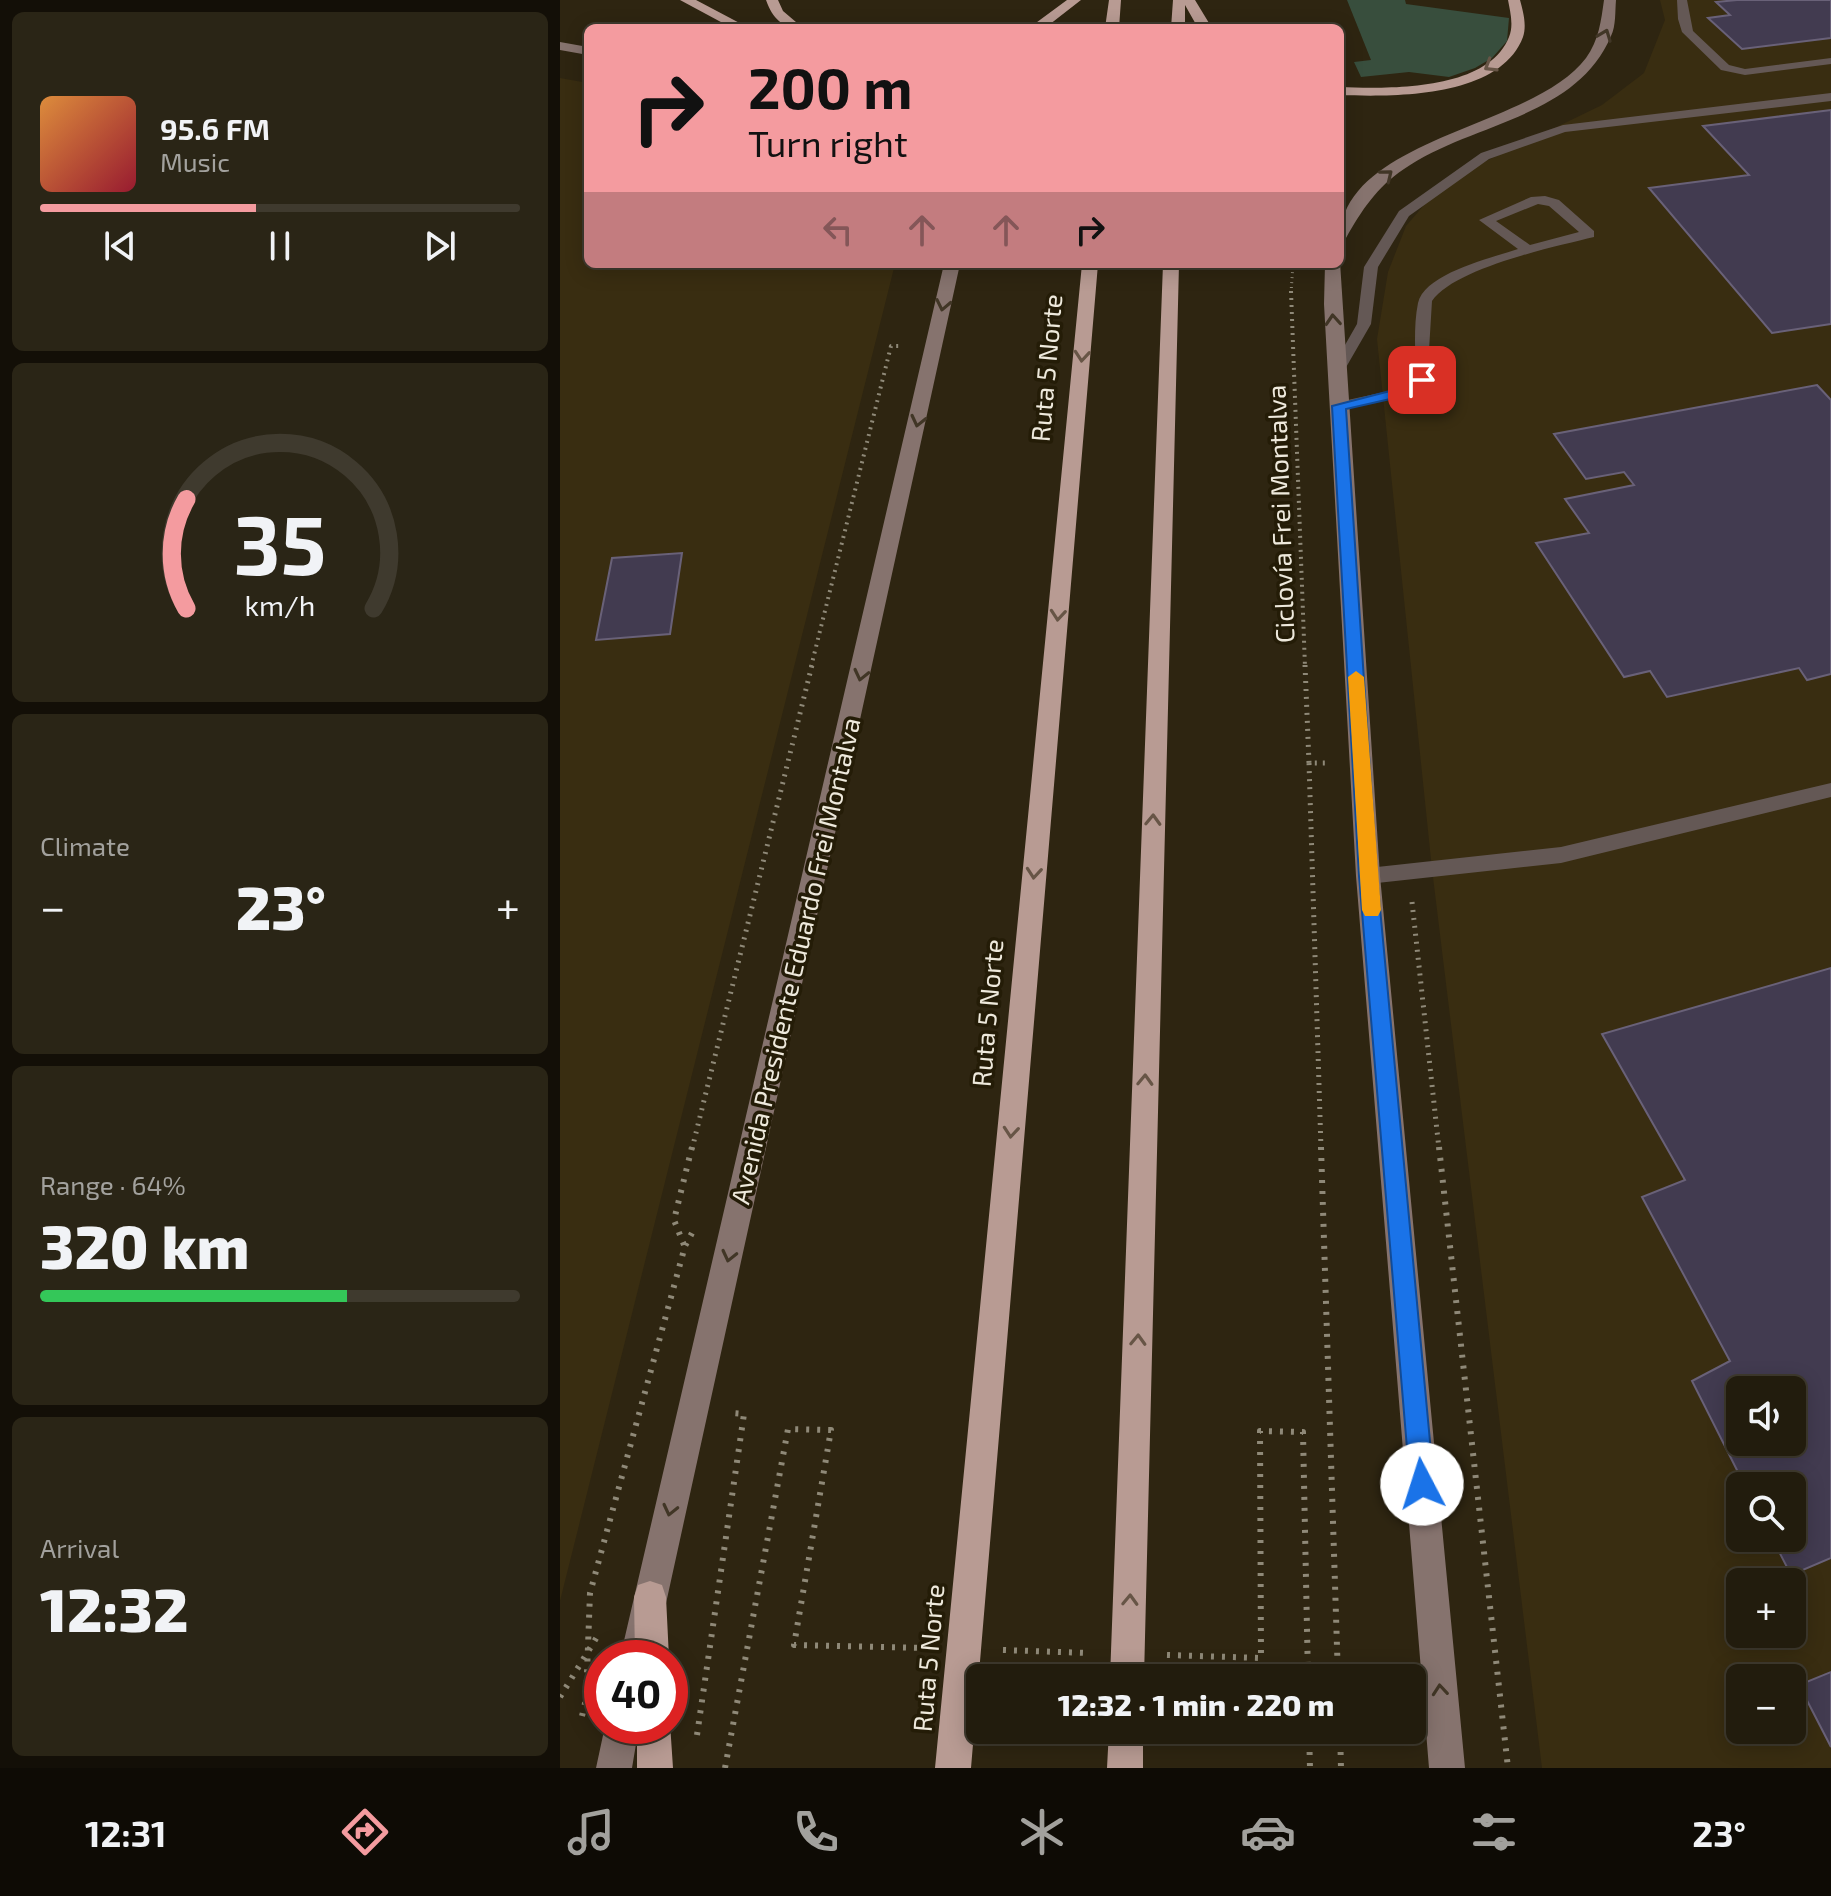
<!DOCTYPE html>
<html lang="en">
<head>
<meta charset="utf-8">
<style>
  body { margin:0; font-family:"Exo 2",sans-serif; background:#2a2516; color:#f1f3f6; height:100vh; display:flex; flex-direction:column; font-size:30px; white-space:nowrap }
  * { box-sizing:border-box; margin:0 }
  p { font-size:26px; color:#a2a19d }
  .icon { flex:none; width:44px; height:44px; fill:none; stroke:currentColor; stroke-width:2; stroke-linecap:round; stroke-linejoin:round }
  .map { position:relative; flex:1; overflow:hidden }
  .panel { display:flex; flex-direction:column; gap:12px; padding:12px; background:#130f07; width:560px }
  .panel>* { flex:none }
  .guide { position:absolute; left:24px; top:24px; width:760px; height:244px; border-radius:12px; box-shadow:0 4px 20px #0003,0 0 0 2px #3f3a2e; background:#f49b9f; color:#111; overflow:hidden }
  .tools { position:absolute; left:1166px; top:1376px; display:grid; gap:16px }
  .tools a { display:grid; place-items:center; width:80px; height:80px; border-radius:12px; background:#221c0d; box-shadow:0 4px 20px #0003,0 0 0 2px #3f3a2e; font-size:40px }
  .speed { position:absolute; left:24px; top:1640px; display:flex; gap:16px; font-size:40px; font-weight:700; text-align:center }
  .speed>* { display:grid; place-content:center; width:104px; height:104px; border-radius:50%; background:#221c0d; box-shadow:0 4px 20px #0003,0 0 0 2px #3f3a2e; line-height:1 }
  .speed .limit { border:12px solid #d22; background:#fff; color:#111 }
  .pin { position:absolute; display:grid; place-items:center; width:68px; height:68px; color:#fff; margin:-34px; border-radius:16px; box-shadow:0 4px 12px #0006 }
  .me { position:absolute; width:88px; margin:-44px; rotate:355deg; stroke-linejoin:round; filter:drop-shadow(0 0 6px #0008) }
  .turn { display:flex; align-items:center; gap:28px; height:168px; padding:0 32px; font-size:36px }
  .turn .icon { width:104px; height:104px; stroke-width:2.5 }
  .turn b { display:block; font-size:56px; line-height:68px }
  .lanes { display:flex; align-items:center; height:76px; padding:0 32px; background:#0003; justify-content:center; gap:40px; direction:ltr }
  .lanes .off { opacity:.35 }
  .big { font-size:60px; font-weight:800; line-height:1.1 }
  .panel .card { flex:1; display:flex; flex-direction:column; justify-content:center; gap:12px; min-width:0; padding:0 28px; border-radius:12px; background:#2a2516 }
  .panel .dial { align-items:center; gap:0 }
  .dial svg { height:208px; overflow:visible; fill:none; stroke:#3f3a2e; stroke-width:7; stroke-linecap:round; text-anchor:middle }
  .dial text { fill:#f1f3f6; stroke:none }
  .song { display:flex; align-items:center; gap:24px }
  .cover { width:96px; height:96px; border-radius:12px; background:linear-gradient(135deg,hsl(30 70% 55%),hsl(350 70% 35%)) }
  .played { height:8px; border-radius:4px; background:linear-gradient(90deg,#f49b9f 45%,#3f3a2e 45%) }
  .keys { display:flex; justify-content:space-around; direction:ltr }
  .heat { display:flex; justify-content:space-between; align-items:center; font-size:44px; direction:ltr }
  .charge { height:12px; border-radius:6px; background:linear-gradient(90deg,#34c759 64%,#3f3a2e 0) }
  .trip { position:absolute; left:406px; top:1664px; width:460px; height:80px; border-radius:12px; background:#221c0d; box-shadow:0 4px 20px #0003,0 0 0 2px #3f3a2e; font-weight:800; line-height:80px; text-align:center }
  .tabs { display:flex; height:128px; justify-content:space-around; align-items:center; background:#0e0b05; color:#a2a19d }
  .tabs .icon { width:56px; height:56px }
  .tabs .on { color:#f49b9f }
  .tabs b { font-size:36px; color:#f1f3f6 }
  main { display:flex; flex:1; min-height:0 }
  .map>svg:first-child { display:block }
  .built { fill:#392d11; fill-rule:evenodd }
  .green { fill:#384e3d }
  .building { fill:#423b50; stroke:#696178; stroke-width:2; fill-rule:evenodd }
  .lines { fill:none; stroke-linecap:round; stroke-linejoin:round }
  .path-far3 { stroke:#8f8978; stroke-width:3; stroke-dasharray:1 4; stroke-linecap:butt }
  .path-far2 { stroke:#8f8978; stroke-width:4; stroke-dasharray:2 5; stroke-linecap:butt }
  .path-far1 { stroke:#8f8978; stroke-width:5; stroke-dasharray:2 6; stroke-linecap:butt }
  .path { stroke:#8f8978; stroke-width:6; stroke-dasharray:3 8; stroke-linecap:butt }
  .lane { fill:#645855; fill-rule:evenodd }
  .secondary { fill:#86736e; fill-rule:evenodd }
  .highway { fill:#b89b93; fill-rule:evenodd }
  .oneway { stroke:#413626 }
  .oneway2 { stroke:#675546 }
  .route { fill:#1a73e8; stroke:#114b97; stroke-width:2 }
  .slow { fill:#f59e0b }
  .labels { text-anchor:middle; stroke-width:7; stroke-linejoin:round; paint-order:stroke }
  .street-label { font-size:26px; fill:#eee9dc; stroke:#241c07 }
</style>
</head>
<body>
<main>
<section class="panel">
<div class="card">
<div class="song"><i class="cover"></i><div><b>95.6 FM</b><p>Music</p></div></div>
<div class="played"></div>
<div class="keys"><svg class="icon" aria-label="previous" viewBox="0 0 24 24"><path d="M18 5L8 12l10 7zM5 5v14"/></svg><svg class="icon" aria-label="pause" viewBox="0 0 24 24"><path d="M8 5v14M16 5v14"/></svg><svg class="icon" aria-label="next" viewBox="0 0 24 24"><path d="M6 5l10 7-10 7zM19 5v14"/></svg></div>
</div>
<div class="card dial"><svg viewBox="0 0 100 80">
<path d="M14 69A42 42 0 1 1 86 69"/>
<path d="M14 69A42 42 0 0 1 14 27" stroke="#f49b9f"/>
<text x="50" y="56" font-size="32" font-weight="700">35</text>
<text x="50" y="72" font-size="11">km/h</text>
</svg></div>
<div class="card"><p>Climate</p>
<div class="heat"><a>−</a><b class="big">23°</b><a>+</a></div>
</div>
<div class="card"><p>Range · 64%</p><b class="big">320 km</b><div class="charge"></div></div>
<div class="card"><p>Arrival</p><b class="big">12:32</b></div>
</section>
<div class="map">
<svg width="1271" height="1768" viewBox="0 0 1271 1768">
  <rect width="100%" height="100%" fill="#2e2511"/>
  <!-- built -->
  <path class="built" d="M1100,0H1271V1768H982L872,869L817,339L828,272L846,226L871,197L918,165L1042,105L1084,73L1105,20ZM1180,1390H1232V1442H1180ZM1180,1486H1232V1538H1180ZM1180,1582H1232V1634H1180ZM1180,1678H1232V1730H1180Z
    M0,78L28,83V264H335L0,1601Z"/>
  <!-- green -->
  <path class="green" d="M787,0H845L846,4L949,18L947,41L932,58L915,68L889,77L849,72L801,77L794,62L811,60Z"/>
  <!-- building -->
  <path class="building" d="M1177,0H1271V38L1182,49L1148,18L1170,15L1156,2Z
    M1271,110V324L1212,333L1089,188L1189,175L1143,126Z
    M1257,385L1271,400V674L1247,680L1239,668L1107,697L1090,671L1064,677L976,543L1029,533L1005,499L1074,485L1064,472L1026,479L994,434Z
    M122,553L110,634L36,640L52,558Z
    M1271,968V1558L1231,1575L1212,1538H1232V1486H1185L1132,1381L1170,1361L1082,1197L1125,1180L1042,1034ZM1180,1390H1232V1442H1180Z
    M1271,1672V1747L1239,1685Z"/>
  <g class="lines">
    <!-- path-far3 -->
    <path class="path-far3" d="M731,293L733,264"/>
    <!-- path-far2 -->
    <path class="path-far2" d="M731,291L745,667
      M251,667L331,346H341"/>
    <!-- path-far1 -->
    <path class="path-far1" d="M745,665L749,763
      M852,902L879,1149
      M132,1149L252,665
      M761,1149L749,763H766"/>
    <!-- path -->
    <path class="path" d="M761,1147L778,1678
      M879,1147L948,1768
      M124,1245L114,1220L132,1147
      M443,1650L529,1653
      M607,1655L701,1658L700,1431L743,1432L748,1678
      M0,1697L40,1632
      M22,1716L26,1699L30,1593L125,1246L132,1233
      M749,1730L750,1768
      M780,1730L781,1768
      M137,1735L184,1414L172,1413
      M165,1768L228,1429L271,1430L234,1645L365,1648"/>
    <!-- lane -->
    <path class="lane" d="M1117,0H1127L1133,31L1169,65L1185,69L1271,58V64L1185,75L1161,70L1122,32L1118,19Z
      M1271,93V101L1005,132L929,159L849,216L818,267L811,324L781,376H771L769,373L797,324L804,267L839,211L921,153L1003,125Z
      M985,196L999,200L1034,231V237C993,247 895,268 872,301L867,383L839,397L774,409V403L829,391L855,378C856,354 853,327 858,303C865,273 932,258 958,249L919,220L971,197ZM978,204L989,206L1019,232L970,245L936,221Z
      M1271,783V797L1001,863L808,884L801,882L798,876L801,870L808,868L1001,847Z"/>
    <!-- secondary -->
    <path class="secondary" d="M1044,0H1056C1055,11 1056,26 1051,36C1016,119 909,123 844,169C816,188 802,210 786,238L780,240C780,137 973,129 1026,58C1039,40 1041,21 1044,0Z
      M0,42L28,47V55L0,50Z
      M780,262L820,876L905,1768H869L796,876L764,304L765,264Z
      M384,264H400L94,1658H60Z
      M45,1726H79L72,1768H36Z"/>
    <!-- highway -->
    <path class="highway" d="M120,0H136L189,28H172Z
      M206,0H218L223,11L243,28C222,28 213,19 206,0Z
      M507,0H521L485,28H469Z
      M549,0H561L559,28H545Z
      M613,0H635L652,28H638L625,5V28H611Z
      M948,0H960C963,11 967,25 963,37C940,98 834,97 780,95V87C828,89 928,91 949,37C954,25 950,11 948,0Z
      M522,264H538L411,1768H375Z
      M603,264H619L584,1678H550Z
      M90,1581L102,1585L106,1597L109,1658H75L74,1597L78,1585Z
      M110,1723L113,1768H77V1726H110Z
      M549,1730H583V1768H547Z"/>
  </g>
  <!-- one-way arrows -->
  <defs><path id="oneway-chevron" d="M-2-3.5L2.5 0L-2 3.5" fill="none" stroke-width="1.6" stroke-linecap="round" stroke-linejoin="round" transform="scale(2)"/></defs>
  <g class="oneway">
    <use href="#oneway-chevron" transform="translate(1045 35) rotate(-69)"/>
    <use href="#oneway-chevron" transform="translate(827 175) rotate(-39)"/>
    <use href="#oneway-chevron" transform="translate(383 305) rotate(102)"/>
    <use href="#oneway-chevron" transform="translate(773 320) rotate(-94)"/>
    <use href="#oneway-chevron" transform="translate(358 421) rotate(103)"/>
    <use href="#oneway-chevron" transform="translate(301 675) rotate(103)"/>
    <use href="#oneway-chevron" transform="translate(169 1256) rotate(103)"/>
    <use href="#oneway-chevron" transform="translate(110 1510) rotate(103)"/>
    <use href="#oneway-chevron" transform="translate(880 1690) rotate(-95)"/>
  </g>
  <g class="oneway2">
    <use href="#oneway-chevron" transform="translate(930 66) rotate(149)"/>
    <use href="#oneway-chevron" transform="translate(522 356) rotate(95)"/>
    <use href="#oneway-chevron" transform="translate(498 615) rotate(95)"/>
    <use href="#oneway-chevron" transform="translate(593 820) rotate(-88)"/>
    <use href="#oneway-chevron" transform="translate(474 873) rotate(95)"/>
    <use href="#oneway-chevron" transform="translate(585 1080) rotate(-88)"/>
    <use href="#oneway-chevron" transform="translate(451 1132) rotate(95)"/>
    <use href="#oneway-chevron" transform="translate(578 1340) rotate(-88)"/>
    <use href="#oneway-chevron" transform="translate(570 1600) rotate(-88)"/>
  </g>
  <!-- route -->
  <path class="route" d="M862,376L869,380L867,383L839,397L786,409L817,876L874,1484L870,1492L862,1496L854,1492L850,1484L799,876L772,406L830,391Z"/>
  <!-- slow -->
  <path class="slow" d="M796,671L804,677L821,910L818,916H805L802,910L788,677Z"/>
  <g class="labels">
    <!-- street labels -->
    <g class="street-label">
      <text transform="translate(487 368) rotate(-85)" y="9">Ruta 5 Norte</text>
      <text transform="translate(721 514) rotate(-92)" y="9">Ciclovía Frei Montalva</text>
      <text transform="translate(236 961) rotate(-77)" y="9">Avenida Presidente Eduardo Frei Montalva</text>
      <text transform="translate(428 1013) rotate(-85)" y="9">Ruta 5 Norte</text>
      <text transform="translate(369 1658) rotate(-85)" y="9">Ruta 5 Norte</text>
    </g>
  </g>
</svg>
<div class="tools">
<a><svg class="icon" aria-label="sound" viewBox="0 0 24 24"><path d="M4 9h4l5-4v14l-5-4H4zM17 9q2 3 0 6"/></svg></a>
<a><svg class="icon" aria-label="search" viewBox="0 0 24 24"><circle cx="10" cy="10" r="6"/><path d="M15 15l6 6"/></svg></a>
<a>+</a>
<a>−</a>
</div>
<div class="speed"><div class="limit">40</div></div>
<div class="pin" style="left:862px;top:380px;background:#d93025"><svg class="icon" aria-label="arrive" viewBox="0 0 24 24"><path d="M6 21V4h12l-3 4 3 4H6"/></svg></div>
<svg class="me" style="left:862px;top:1484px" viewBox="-20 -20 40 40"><circle r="19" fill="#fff"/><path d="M0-13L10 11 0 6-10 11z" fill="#1a73e8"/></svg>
<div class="trip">12:32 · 1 min · 220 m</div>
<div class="guide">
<div class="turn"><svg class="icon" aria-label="right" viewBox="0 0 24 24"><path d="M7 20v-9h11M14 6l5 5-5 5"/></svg><div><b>200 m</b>Turn right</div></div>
<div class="lanes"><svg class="icon off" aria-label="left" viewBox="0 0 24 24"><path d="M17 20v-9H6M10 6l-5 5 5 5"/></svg><svg class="icon off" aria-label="ahead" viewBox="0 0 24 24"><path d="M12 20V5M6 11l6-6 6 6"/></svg><svg class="icon off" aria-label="ahead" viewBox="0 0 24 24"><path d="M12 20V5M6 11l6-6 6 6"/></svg><svg class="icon" aria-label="right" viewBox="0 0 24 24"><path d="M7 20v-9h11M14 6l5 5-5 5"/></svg></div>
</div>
</div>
</main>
<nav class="tabs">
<b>12:31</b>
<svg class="icon on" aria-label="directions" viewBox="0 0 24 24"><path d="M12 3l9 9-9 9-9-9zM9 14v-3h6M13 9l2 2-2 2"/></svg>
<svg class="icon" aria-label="music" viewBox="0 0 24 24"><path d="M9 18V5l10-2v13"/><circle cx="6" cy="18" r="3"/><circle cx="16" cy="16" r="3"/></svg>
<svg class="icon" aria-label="phone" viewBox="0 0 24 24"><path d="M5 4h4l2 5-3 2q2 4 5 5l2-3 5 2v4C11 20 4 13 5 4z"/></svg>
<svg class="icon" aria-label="climate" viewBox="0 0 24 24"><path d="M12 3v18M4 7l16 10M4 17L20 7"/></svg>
<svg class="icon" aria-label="car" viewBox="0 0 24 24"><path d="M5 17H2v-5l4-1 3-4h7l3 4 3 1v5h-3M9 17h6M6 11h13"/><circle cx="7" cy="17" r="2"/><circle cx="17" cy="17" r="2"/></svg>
<svg class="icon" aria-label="filters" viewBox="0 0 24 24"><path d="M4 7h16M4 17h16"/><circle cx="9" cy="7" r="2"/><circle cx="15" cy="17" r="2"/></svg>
<b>23°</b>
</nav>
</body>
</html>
